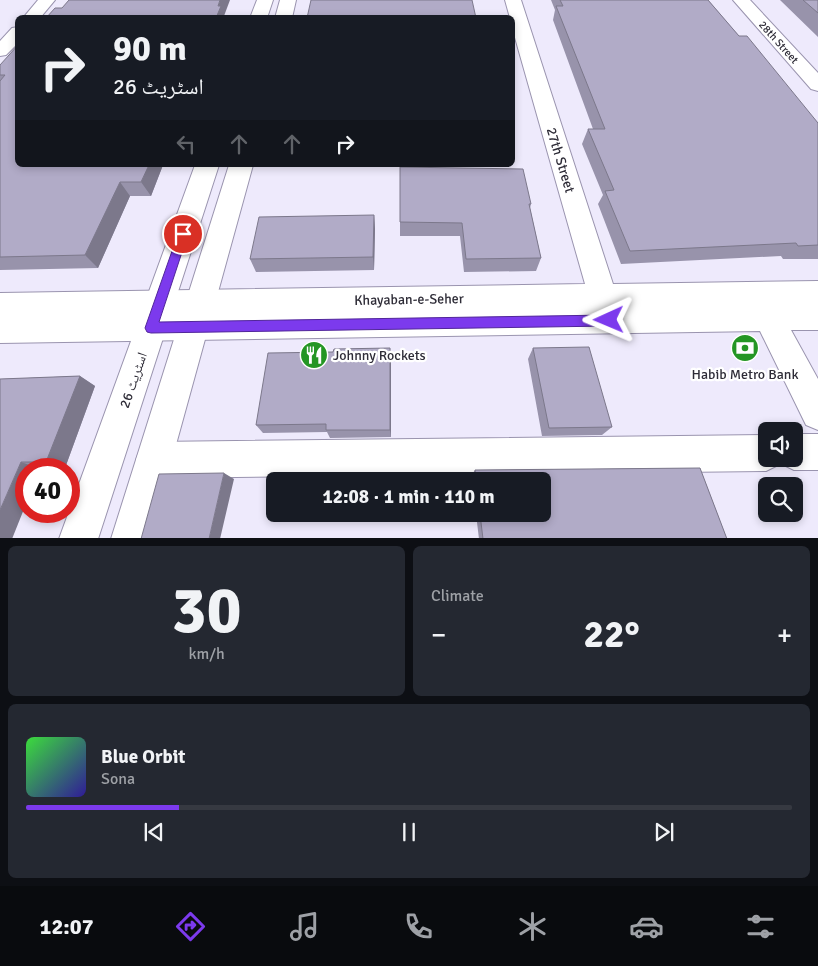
<!DOCTYPE html>
<html lang="en">
<head>
<meta charset="utf-8">
<style>
  body { margin:0; font-family:Signika,"Noto Naskh Arabic",sans-serif; background:#242831; color:#f1f3f6; height:100vh; display:flex; flex-direction:column; font-size:19px; white-space:nowrap }
  * { box-sizing:border-box; margin:0 }
  p { font-size:16px; color:#9ea1a6 }
  .icon { flex:none; width:28px; height:28px; fill:none; stroke:currentColor; stroke-width:2; stroke-linecap:round; stroke-linejoin:round }
  .map { position:relative; height:538px; overflow:hidden }
  .panel { display:flex; flex-direction:column; gap:8px; padding:8px; background:#0d0f14; flex:1 }
  .panel>* { flex:none }
  .top-card { position:absolute; left:15px; top:15px; width:500px; height:152px; border-radius:8px; box-shadow:0 2px 8px #0003; background:#171b24; color:#f1f3f6; overflow:hidden }
  .tools { position:absolute; left:758px; top:422px; display:grid; gap:10px }
  .tools a { display:grid; place-items:center; width:45px; height:45px; border-radius:8px; background:#171b24; box-shadow:0 2px 8px #0003; font-size:25px }
  .speed { position:absolute; left:15px; top:458px; display:flex; gap:10px; font-size:25px; font-weight:700; text-align:center }
  .speed>* { display:grid; place-content:center; width:65px; height:65px; border-radius:50%; background:#171b24; box-shadow:0 2px 8px #0003; line-height:1 }
  .speed .limit { border:8px solid #d22; background:#fff; color:#111 }
  .pin { position:absolute; display:grid; place-items:center; width:42px; height:42px; color:#fff; margin:-21px; border:2px solid #fff; border-radius:50%; box-shadow:0 1px 5px #0007 }
  .me { position:absolute; width:55px; margin:-28px; rotate:269deg; stroke-linejoin:round; filter:drop-shadow(0 0 4px #0008) }
  .turn { display:flex; align-items:center; gap:18px; height:105px; padding:0 15px; font-size:22px }
  .turn .icon { width:65px; height:65px; stroke-width:2.5 }
  .turn b { display:block; font-size:35px; line-height:42px }
  .lanes { display:flex; align-items:center; height:48px; padding:0 15px; background:#0003; justify-content:center; gap:25px; direction:ltr }
  .lanes .off { opacity:.35 }
  .big { font-size:38px; font-weight:800; line-height:1.1 }
  .panel .tile { flex:1; display:flex; flex-direction:column; justify-content:center; gap:8px; min-width:0; padding:0 18px; border-radius:8px; background:#242831 }
  .panel .dial { align-items:center; gap:0 }
  .dial b { font-size:65px; line-height:1 }
  .song { display:flex; align-items:center; gap:15px }
  .cover { width:60px; height:60px; border-radius:8px; background:linear-gradient(135deg,hsl(120 70% 55%),hsl(250 70% 35%)) }
  .played { height:5px; border-radius:2px; background:linear-gradient(90deg,#7c3aed 20%,#363941 20%) }
  .keys { display:flex; justify-content:space-around; direction:ltr }
  .heat { display:flex; justify-content:space-between; align-items:center; font-size:28px; direction:ltr }
  .panel .tiles { flex:1; display:grid; gap:8px; grid-template-columns:1fr 1fr }
  .tile:last-child { grid-column:span 2 }
  .trip { position:absolute; left:266px; top:472px; width:285px; height:50px; border-radius:8px; background:#171b24; box-shadow:0 2px 8px #0003; font-weight:800; line-height:50px; text-align:center }
  .dock { display:flex; height:80px; justify-content:space-around; align-items:center; background:#090b0e; color:#9ea1a6 }
  .dock .icon { width:35px; height:35px }
  .dock .current { color:#7c3aed }
  .dock b { font-size:22px; color:#f1f3f6 }
  .map>svg:first-child { display:block }
  .lines { fill:none; stroke-linecap:round; stroke-linejoin:round }
  .minor-casing { stroke:#9a94af; stroke-width:2 }
  .major-casing { stroke:#9a94af; stroke-width:2 }
  .minor { fill:#fff; fill-rule:evenodd }
  .major { fill:#fff; fill-rule:evenodd }
  .wall { fill:#9893ab }
  .shaded-wall { fill:#7c788b }
  .building { fill:#b1abc7; stroke:#7c788b }
  .route { fill:#7c3aed; stroke:#51269a }
  .labels { text-anchor:middle; stroke-width:4.5; stroke-linejoin:round; paint-order:stroke }
  .far-street-label { font-size:11px; fill:#2e2c37; stroke:#fff }
  .street-label { font-size:14px; fill:#2e2c37; stroke:#fff }
  .poi-label { font-size:14px; fill:#2e2c37; stroke:#fff; text-anchor:start }
</style>
</head>
<body>
<div class="map">
<svg width="818" height="539" viewBox="0 0 818 539">
  <rect width="100%" height="100%" fill="#eeeafc"/>
  <g class="lines">
    <!-- minor casing -->
    <g class="minor-casing">
      <path id="minor" d="M38,0H55L40,18H23Z
        M505,0H521L613,284L818,281V330H791L818,379V430L806,425L760,331L0,343V293L585,284L512,27V18H510Z
        M733,0H750L818,73V91L811,89Z
        M18,27V43L6,55L0,56V41L12,28Z
        M794,434H818V470H794L782,464L780,461L778,465L766,471L154,478L141,473L136,460L141,447L154,442L766,435V459H794Z"/>
    </g>
    <!-- major casing -->
    <g class="major-casing">
      <path id="major" d="M257,0H273L267,18H250Z
        M280,0H296L292,18H275Z
        M195,165H219L98,539H59Z
        M229,165H253L150,539H111Z"/>
    </g>
    <!-- minor -->
    <use href="#minor" class="minor"/>
    <!-- major -->
    <use href="#major" class="major"/>
  </g>
  <!-- wall -->
  <path class="wall" d="M551,0H708L739,36L818,123V259H783L781,256L621,264L598,204L603,195L582,144L588,129H593L553,20L555,10Z
    M780,0H818V37Z
    M0,65L163,165L151,196H130L98,268L0,270Z
    M531,204L530,208L541,258L536,271L464,272L460,236H400V222Z
    M374,215L375,229L374,270L256,272L250,259Z
    M533,348L612,427L602,435L542,436L528,359Z
    M391,358V437L330,438L327,432L263,433L256,425Z
    M80,376L95,386L65,468L41,469L26,504L0,379Z
    M700,468L727,539H479L476,514H542V481H472L471,476L475,470Z"/>
  <!-- shaded-wall -->
  <path class="shaded-wall" d="M220,0H230L224,16V18H216L218,6Z
    M149,165H163L151,196L141,182Z
    M120,182L130,196L98,268L85,255Z
    M374,215L375,229L374,270L373,257Z
    M390,348L391,358V437L390,430Z
    M80,376L95,386L65,468L46,462Z
    M21,462L41,469H26V504L12,539H0V510Z
    M224,473L234,479L220,539H209Z"/>
  <!-- building -->
  <path class="building" d="M69,0H220L218,6H221L216,18H46L55,8H62Z
    M311,0H472L476,18H307Z
    M560,0H708L739,36H747L818,123V245L798,246L796,243L630,251L605,191L614,190L588,129H605L556,6H563Z
    M803,0H818V13Z
    M18,45V165H149L141,182H120L85,255L0,257V81L5,75H0V65Z
    M400,167L523,169L531,204H529L541,258L466,259L462,223L400,222Z
    M374,215L373,257L250,259L259,217Z
    M589,347L612,427L549,428L533,348Z
    M390,348V430H326V424L256,425L268,353L333,352L334,349Z
    M80,376L46,462H21L0,510V379Z
    M700,468L727,539H483L480,514H542V481H476L475,470Z
    M224,473L209,539H141L159,474Z"/>
  <!-- route -->
  <path class="route" d="M183,230L188,234L159,322L609,315L613,317L615,320L613,324L609,326L151,333L147,332L145,328L178,234Z"/>
  <!-- icons -->
  <defs>
    <g id="bank-disc" transform="scale(1.4375)"><circle r="9.5" fill="#249624" stroke="#fff"/><path d="M-6-4H6V4H-6ZM0-2.3a2.3 2.3 0 1 0 0 4.6a2.3 2.3 0 1 0 0-4.6Z" fill="#fff"/></g>
    <g id="restaurant-disc" transform="scale(1.4375)"><circle r="9.5" fill="#249624" stroke="#fff"/><path d="M-5-6h1v4h1v-4h1v4h1v-4h1v5L-1.5 .5V6h-2V.5L-5-1ZM5-6V6H3V1.5H1.5Q1.5-4 5-6Z" fill="#fff"/></g>
  </defs>
  <g fill-rule="evenodd">
    <use href="#bank-disc" x="745" y="348"/>
    <use href="#restaurant-disc" x="314" y="355"/>
  </g>
  <g class="labels">
    <!-- far-street labels -->
    <g class="far-street-label">
      <text transform="translate(779 42) rotate(48)" y="4">28th Street</text>
    </g>
    <!-- street labels -->
    <g class="street-label">
      <text transform="translate(561 160) rotate(73)" y="5">27th Street</text>
      <text transform="translate(409 299) rotate(-1)" y="5">Khayaban-e-Seher</text>
      <text transform="translate(133 380) rotate(-71)" y="5">اسٹریٹ 26</text>
    </g>
    <!-- poi labels -->
    <g class="poi-label">
      <text x="333" y="360">Johnny Rockets</text>
      <text x="745" y="379" text-anchor="middle">Habib Metro Bank</text>
    </g>
  </g>
</svg>
<div class="tools">
<a><svg class="icon" aria-label="sound" viewBox="0 0 24 24"><path d="M4 9h4l5-4v14l-5-4H4zM17 9q2 3 0 6"/></svg></a>
<a><svg class="icon" aria-label="search" viewBox="0 0 24 24"><circle cx="10" cy="10" r="6"/><path d="M15 15l6 6"/></svg></a>
</div>
<div class="speed"><div class="limit">40</div></div>
<div class="pin" style="left:183px;top:234px;background:#d93025"><svg class="icon" aria-label="arrive" viewBox="0 0 24 24"><path d="M6 21V4h12l-3 4 3 4H6"/></svg></div>
<svg class="me" style="left:609px;top:320px" viewBox="-20 -20 40 40"><path d="M0-17L14 15 0 8-14 15z" fill="#7c3aed" stroke="#fff" stroke-width="4"/></svg>
<div class="trip">12:08 · 1 min · 110 m</div>
<div class="top-card">
<div class="turn"><svg class="icon" aria-label="right" viewBox="0 0 24 24"><path d="M7 20v-9h11M14 6l5 5-5 5"/></svg><div><b>90 m</b>اسٹریٹ 26</div></div>
<div class="lanes"><svg class="icon off" aria-label="left" viewBox="0 0 24 24"><path d="M17 20v-9H6M10 6l-5 5 5 5"/></svg><svg class="icon off" aria-label="ahead" viewBox="0 0 24 24"><path d="M12 20V5M6 11l6-6 6 6"/></svg><svg class="icon off" aria-label="ahead" viewBox="0 0 24 24"><path d="M12 20V5M6 11l6-6 6 6"/></svg><svg class="icon" aria-label="right" viewBox="0 0 24 24"><path d="M7 20v-9h11M14 6l5 5-5 5"/></svg></div>
</div>
</div>
<section class="panel">
<div class="tiles">
<div class="tile dial"><b>30</b><p>km/h</p></div>
<div class="tile"><p>Climate</p>
<div class="heat"><a>−</a><b class="big">22°</b><a>+</a></div>
</div>
<div class="tile">
<div class="song"><i class="cover"></i><div><b>Blue Orbit</b><p>Sona</p></div></div>
<div class="played"></div>
<div class="keys"><svg class="icon" aria-label="previous" viewBox="0 0 24 24"><path d="M18 5L8 12l10 7zM5 5v14"/></svg><svg class="icon" aria-label="pause" viewBox="0 0 24 24"><path d="M8 5v14M16 5v14"/></svg><svg class="icon" aria-label="next" viewBox="0 0 24 24"><path d="M6 5l10 7-10 7zM19 5v14"/></svg></div>
</div>
</div>
</section>
<nav class="dock">
<b>12:07</b>
<svg class="icon current" aria-label="directions" viewBox="0 0 24 24"><path d="M12 3l9 9-9 9-9-9zM9 14v-3h6M13 9l2 2-2 2"/></svg>
<svg class="icon" aria-label="music" viewBox="0 0 24 24"><path d="M9 18V5l10-2v13"/><circle cx="6" cy="18" r="3"/><circle cx="16" cy="16" r="3"/></svg>
<svg class="icon" aria-label="phone" viewBox="0 0 24 24"><path d="M5 4h4l2 5-3 2q2 4 5 5l2-3 5 2v4C11 20 4 13 5 4z"/></svg>
<svg class="icon" aria-label="climate" viewBox="0 0 24 24"><path d="M12 3v18M4 7l16 10M4 17L20 7"/></svg>
<svg class="icon" aria-label="car" viewBox="0 0 24 24"><path d="M5 17H2v-5l4-1 3-4h7l3 4 3 1v5h-3M9 17h6M6 11h13"/><circle cx="7" cy="17" r="2"/><circle cx="17" cy="17" r="2"/></svg>
<svg class="icon" aria-label="filters" viewBox="0 0 24 24"><path d="M4 7h16M4 17h16"/><circle cx="9" cy="7" r="2"/><circle cx="15" cy="17" r="2"/></svg>
</nav>
</body>
</html>
